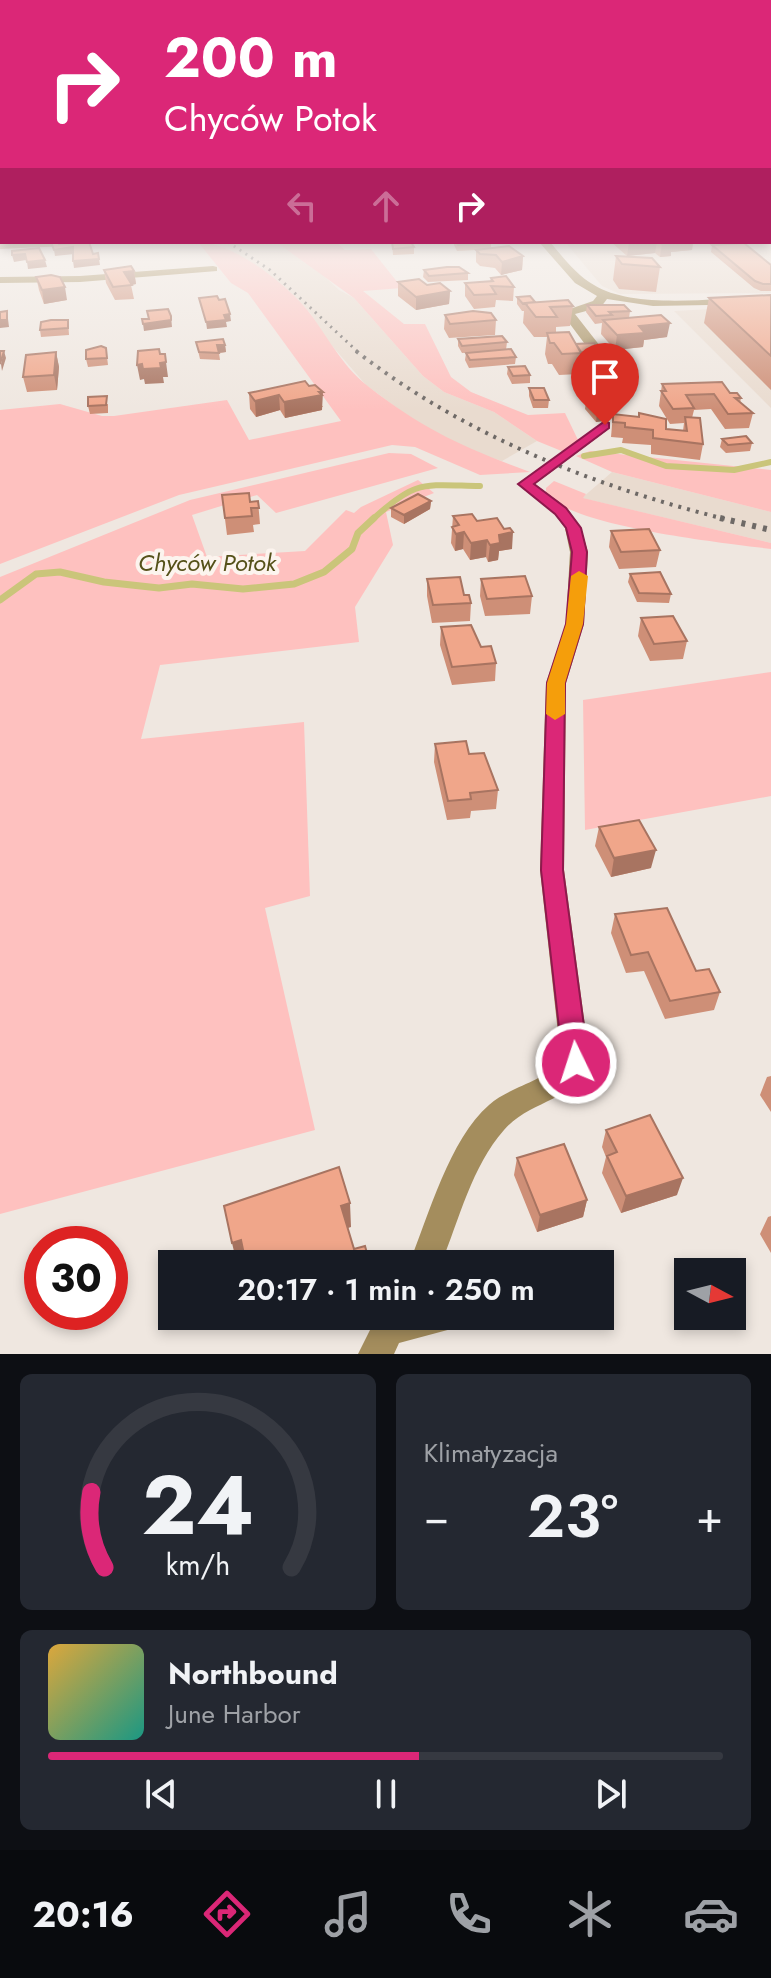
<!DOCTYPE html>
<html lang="pl">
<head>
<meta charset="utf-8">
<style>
  body { margin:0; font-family:Jost,sans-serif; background:#242831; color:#f1f3f6; height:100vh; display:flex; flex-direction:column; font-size:30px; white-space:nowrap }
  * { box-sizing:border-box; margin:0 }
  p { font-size:26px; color:#9ea1a6 }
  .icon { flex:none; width:44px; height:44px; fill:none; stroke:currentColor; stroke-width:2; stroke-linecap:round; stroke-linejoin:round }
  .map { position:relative; height:1354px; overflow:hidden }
  .side { display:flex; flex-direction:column; gap:20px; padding:20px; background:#0d0f14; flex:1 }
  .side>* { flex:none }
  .top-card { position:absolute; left:0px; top:0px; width:772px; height:244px; box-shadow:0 4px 12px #0003; background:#db2777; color:#fff; overflow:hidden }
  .needle { width:52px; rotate:97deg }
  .tools { position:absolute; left:674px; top:1258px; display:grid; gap:16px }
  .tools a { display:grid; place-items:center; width:72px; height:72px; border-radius:0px; background:#171b24; box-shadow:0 4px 12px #0003; font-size:40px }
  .speed { position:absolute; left:24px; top:1226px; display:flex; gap:16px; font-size:40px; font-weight:700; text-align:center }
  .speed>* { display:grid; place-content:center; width:104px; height:104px; border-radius:50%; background:#171b24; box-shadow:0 4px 12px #0003; line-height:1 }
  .speed .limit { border:12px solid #d22; background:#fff; color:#111 }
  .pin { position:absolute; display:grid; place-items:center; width:68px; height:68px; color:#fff; margin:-82px -34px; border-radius:50% 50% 50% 0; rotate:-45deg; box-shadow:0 0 8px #0007 }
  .pin .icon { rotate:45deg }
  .me { position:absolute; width:88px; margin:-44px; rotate:356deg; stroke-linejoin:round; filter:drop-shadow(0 0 6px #0008) }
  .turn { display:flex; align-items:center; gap:28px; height:168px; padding:0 32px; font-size:36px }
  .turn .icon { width:104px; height:104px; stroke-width:2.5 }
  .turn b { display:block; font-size:56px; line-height:68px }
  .lanes { display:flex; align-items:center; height:76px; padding:0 32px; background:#0003; justify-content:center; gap:40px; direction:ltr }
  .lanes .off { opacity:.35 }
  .big { font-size:60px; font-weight:600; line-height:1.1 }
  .side .widget { flex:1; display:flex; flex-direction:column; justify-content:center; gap:12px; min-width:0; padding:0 28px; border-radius:12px; background:#242831 }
  .side .dial { align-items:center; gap:0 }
  .dial svg { height:208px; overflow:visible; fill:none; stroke:#363941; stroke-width:7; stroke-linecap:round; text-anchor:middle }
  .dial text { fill:#f1f3f6; stroke:none }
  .song { display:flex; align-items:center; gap:24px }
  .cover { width:96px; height:96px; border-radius:12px; background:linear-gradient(135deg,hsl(40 70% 55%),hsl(170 70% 35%)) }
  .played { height:8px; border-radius:4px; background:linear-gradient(90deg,#db2777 55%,#363941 55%) }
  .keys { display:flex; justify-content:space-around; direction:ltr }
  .heat { display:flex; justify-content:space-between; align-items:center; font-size:44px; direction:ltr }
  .side .tiles { flex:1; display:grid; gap:20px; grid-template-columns:1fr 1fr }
  .widget:last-child { grid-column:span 2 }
  .trip { position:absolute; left:158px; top:1250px; width:456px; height:80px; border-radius:0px; background:#171b24; box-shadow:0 4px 12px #0003; font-weight:600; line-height:80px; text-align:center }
  .menu { display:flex; height:128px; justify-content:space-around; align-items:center; background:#090b0e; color:#9ea1a6 }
  .menu .icon { width:56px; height:56px }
  .menu .current { color:#db2777 }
  .menu b { font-size:36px; color:#f1f3f6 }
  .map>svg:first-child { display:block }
  .built { fill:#e9dbcf }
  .green { fill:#fec1bf }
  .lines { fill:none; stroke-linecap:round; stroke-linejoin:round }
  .stream-far1 { stroke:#cac57a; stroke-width:6 }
  .stream { stroke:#cac57a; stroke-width:7 }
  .minor { fill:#a48d5d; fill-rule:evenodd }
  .rail-far2 { stroke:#6e6966; stroke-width:3; stroke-dasharray:2 5; stroke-linecap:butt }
  .rail-far1 { stroke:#6e6966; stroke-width:4; stroke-dasharray:3 6; stroke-linecap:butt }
  .rail { stroke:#6e6966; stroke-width:6; stroke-dasharray:4 7; stroke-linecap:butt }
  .wall { fill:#ce8f77 }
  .shaded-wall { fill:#a87461 }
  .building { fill:#f0a68a; stroke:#a87461; stroke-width:2 }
  .route { fill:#db2777; stroke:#8e194d; stroke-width:2 }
  .slow { fill:#f59e0b }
  .labels { text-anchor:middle; stroke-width:8; stroke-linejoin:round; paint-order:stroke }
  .water-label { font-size:24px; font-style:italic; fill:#555119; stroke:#fcf4ee }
</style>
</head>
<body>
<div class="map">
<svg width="771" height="1354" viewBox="0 0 771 1354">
  <rect width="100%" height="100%" fill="#efe7e0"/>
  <!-- built -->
  <path class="built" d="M771,221V293L620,294L602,286L565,242H770Z
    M215,242H276L283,246L312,265L339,290L354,298L423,376L444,392L494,412L537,441L502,461L475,453L423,427L366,385L327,340L311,314L285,288Z
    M771,306V408L674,311Z
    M612,472L771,512V543L582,498Z"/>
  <!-- green -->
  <path class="green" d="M198,242C234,242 291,287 312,316C330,341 344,368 369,387C426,431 463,447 530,472L480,475L415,447L392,445L179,495L0,564V410L60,404L102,416H114L227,400L249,440L341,421L248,293L231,283Z
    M276,242H336L345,250L371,249L402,288L363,291L404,324H425L451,377L471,392L528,415L565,413L579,442L564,452L537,441L494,412L444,392L423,376L354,298Z
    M590,451L771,470V512L612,472L576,456Z
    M389,453L411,454L438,468L276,513L257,495L192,515L207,557L305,551L346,510L354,513L361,507L418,480L434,493L386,512L393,545L355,607L359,642L160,665L141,739L304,722L310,896L265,908L315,1130L0,1214V577L190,500Z
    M554,481L586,494L583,498L771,543V549C724,543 573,527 546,494V488Z
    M771,672V796L585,830L583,700Z"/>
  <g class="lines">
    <!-- stream-far1 -->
    <path class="stream-far1" d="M584,456L621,450L666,466L734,470L771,462
      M372,520C416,479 423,485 480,486"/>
    <!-- stream -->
    <path class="stream" d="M0,600L36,574L60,572L104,582L159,588L192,584L243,589L294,584L324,572L352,549L358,533L374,518"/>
    <!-- minor -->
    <path class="minor" d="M94,242L89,245L0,249V243Z
      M539,242H550C563,257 576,275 594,285C636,311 722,297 771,296V304L653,306L607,299L601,307L575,314L611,360L599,363L561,312L593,301L597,296L575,283Z
      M213,266L217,267V271L80,282L0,283V277L80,276Z
      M605,421L610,422V428L535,484L567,508L581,528L588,552L584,624L566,683L564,870L590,1063C573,1102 530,1100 504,1130C472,1166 459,1220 441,1264H409C428,1217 450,1138 489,1105C510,1086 543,1083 561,1060L540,870L546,683L566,624L570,552L565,528L555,514L517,484Z
      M460,1316L455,1328L399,1343L394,1354H358L377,1316Z"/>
    <!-- rail-far2 -->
    <path class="rail-far2" d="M228,242L270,270L359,353"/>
    <!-- rail-far1 -->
    <path class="rail-far1" d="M356,351C465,436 596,487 729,520"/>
    <!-- rail -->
    <path class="rail" d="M720,518L771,530"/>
  </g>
  <!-- wall -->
  <path class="wall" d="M392,242L414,247V254L393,255Z
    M454,242H491V248L523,256L522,270L501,275L495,268L480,266L476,262V250L457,251L454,245Z
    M611,242H693L692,250L671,252V256L660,257L655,253L627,256Z
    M712,245L771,265V291H761L754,288L711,252Z
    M616,256L660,267L656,292L619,289L613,280Z
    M104,270L134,271L136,284L131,285L134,299L115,300L106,283Z
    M424,270L468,273V280L428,282L423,277Z
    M36,277L67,300L44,304L39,290Z
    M491,278L514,287L513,301L496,300L495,307L474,309L465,296V283L490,281Z
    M398,282L427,285L450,291L449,304L416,310L398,296Z
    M771,295V390L704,323L709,298Z
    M517,297L535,302L573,306L570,326L556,327V332L576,344L599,353L598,360H580L579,374L559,375L552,364H548L545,354L547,337H534L523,323L524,311H522L517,304Z
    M587,305L630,311L629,318L667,337L644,340L643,347L615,350L601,334L602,323L595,324L586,312Z
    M445,315L496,320L495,335L449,338L444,329Z
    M68,320L69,335L41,337L40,330Z
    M458,339L507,342L506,350L462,353L458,346Z
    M196,342L225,345L226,352L219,353L220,360L200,359Z
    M106,348L108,365L88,367L86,359Z
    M56,352L59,367L57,390L27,392L23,377Z
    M466,353L516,357L515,364L469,368L465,360Z
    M591,365L615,375L614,383L597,384L590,373Z
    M508,367L530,375V383L512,384L507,374Z
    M305,381L323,407H322V410L285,418L280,410L256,417L250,409L249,393Z
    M662,384L730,393L741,398L740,403L753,413L749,428L725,429L711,409L694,410L692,418L703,444L700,460L651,454V445L622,443L623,438L611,437L613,414L666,429L683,431L684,423L670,424L659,406Z
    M529,388L549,400L548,408H533L529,396Z
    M586,401L611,412L610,420L596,422L585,409Z
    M108,404V413L90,414L88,406Z
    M722,439L752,443L750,451L726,453L720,447Z
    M222,495L250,502L258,501L260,524L253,525L254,532L227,535Z
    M431,501L430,509L404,524L391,517V508Z
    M453,516L477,521L512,549L499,551L498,560L488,562L486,557L470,560L463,549L455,551L451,543Z
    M611,531L660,550L656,567L619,569L609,547Z
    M630,574L671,594L669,603L637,602L628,582Z
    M427,579L464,595L471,603L470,621L432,623L427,596Z
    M481,579L532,596L530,614L485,616L480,596Z
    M641,618L687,641L683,659L650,661L638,636Z
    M441,627L481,647L496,663L495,681L452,685L440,645Z
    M435,744L469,754L498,790L496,809L471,811L470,818L447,820L434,762Z
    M599,827L651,868L611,877L595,846Z
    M615,914L696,971L720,992L714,1010L665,1019L644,971L626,973L611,933Z
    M771,1076V1112L760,1095L767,1077Z
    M606,1130L677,1195L621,1213L602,1173L606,1157L602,1147Z
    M517,1158L587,1200L583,1217L537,1232L514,1175Z
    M771,1216V1253L760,1234L768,1217Z"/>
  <!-- shaded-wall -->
  <path class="shaded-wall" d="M641,242H657L655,253L627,256L629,243Z
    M668,242H693L692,250L671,252V256L660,257L662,244Z
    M73,247L74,254L55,256L54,250Z
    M25,254L26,260L14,262L12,255Z
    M523,256L522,270L501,275L502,262Z
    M99,259L100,265L74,268L73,261Z
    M45,260L47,267L28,269L27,262Z
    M134,271L136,284L126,286L124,272Z
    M65,287L67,300L44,304L42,290Z
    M450,291L449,304L416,310V297Z
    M7,311L9,327L0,328V320Z
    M230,314L231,321L226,322L227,327L207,329L206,322L224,315Z
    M171,316L172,327L144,331L143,324Z
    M670,323L667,337L644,340L643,347L615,350L617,335L639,326Z
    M217,345H225L226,352L218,353Z
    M4,351L6,358L2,371L1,364Z
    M56,352L59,367L57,390L54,375Z
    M166,362L168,377H163L164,383L145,384L144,379L140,380L137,365Z
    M323,392L322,410L285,418L284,402Z
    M279,395L280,410L256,417L255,401Z
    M611,412L610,420L596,422L597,414Z
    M431,501L430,509L404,524V515Z
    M464,532L463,549L455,551L456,534Z
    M513,532L512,549L499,551L498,560L488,562L490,545L499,535Z
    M487,540L486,557L470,560L471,543Z
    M656,850L651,868L611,877L614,858Z
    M683,1178L677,1195L621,1213L626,1196Z
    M587,1200L583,1217L537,1232L540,1215Z
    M350,1203L351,1227L342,1230L341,1206Z
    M241,1240L245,1264H237L232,1243Z"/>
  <!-- building -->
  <path class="building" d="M51,242H58L59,244L89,242L93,254L98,253L99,259L73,261V247L54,250Z
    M392,242H411L414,247L393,249Z
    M456,242H491V243L458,245Z
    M659,242H671L673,244H662Z
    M744,243L771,265V284H763L755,281L712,245Z
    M509,246L523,256L502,262L496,255L480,254L476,250Z
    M39,248L45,260L27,262L25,254L12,255V251Z
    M616,256L652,258L660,267L622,264Z
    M131,266L134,271L124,272L132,285L113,287L104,270Z
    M447,267H459L468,273L429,276L424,270Z
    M51,275L60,277L65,287L42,290L36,277Z
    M506,276L514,287L491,286L496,294L474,295L465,283L493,281L491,278Z
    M419,279L427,285L440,283L450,291L416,297L398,282Z
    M771,295V356L709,298Z
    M217,296L219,300L225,299L230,314L224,315L226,320L206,322L199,298Z
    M530,296L535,302L525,303L526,304H523L517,297Z
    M568,300L573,306L550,307L557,317H536L525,303Z
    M587,305H624L630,311L609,312L612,315L596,316Z
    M168,309L171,316V320L143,324L142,319H149L147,311Z
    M7,311V320H0V312Z
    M473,311L491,313L496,320L450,324L445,315Z
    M661,315L670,323L639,326L645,333L617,335L603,320Z
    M51,320H68V328L40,330L41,322Z
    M569,332L581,353L562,354L554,343H550L547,333Z
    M502,336L507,342L462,346L458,339Z
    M223,339L225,345H217L219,353L199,352L196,342Z
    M594,343L599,353L581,352L576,344Z
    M101,346L106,348L107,358L86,359V350Z
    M159,349L160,354H165L166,362L160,363L161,368L143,369L142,364L137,365L138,351Z
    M511,349L516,357L470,360L466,353Z
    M0,351H4L0,364Z
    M56,352L54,375L23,377L26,355Z
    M607,364L615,375L598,376L591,365Z
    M525,366L530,375L513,376L508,367Z
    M305,381L309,386L315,385L323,392H319L322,395L284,402L279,395L255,401L249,393Z
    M722,382L730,393H737L741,398H735L753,413L728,414L714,394L686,395L694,408L673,409L661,391H666L662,384Z
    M529,388H544L549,400H534Z
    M107,396L106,405L88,406V397Z
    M600,399L611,412L597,414L586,401Z
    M639,413L666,419V429L687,431L685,417L700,418L703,444L653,438V430L625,427V423L613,422V414L639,417Z
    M746,436L752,443L728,445L722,439Z
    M249,493L250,502L258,501L259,508H251L252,516L225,518L222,495Z
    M418,494L431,501L404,515L391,508Z
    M472,514L477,521L497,518L504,529L510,528L513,532L499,535L500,543L490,545L487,540L471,543L464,532L456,534L452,527L459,525L453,516Z
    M649,529L660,550L621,552L611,531Z
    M660,572L671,594L639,593L630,574Z
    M525,576L532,596L487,599L481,579Z
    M460,577L464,595H469L471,603L433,605L427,579Z
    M673,616L687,641L654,644L641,618Z
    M471,625L481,647L491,646L496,663L452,667L441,627Z
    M466,741L469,754L484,753L498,790L470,793L471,799L448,801L435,744Z
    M639,820L656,850L614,858L599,827Z
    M667,908L696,971L709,969L720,992L670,1001L648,952L631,955L615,914Z
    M650,1115L683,1178L626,1196L607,1156L617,1152L606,1130Z
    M564,1144L587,1200L540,1215L517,1158Z
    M339,1167L350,1203L341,1206L354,1249L365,1246L370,1264H246L241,1240L232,1243L224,1206Z"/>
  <!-- sky -->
  <linearGradient id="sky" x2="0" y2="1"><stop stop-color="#9cbbbc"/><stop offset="0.54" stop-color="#f8f4f1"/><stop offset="1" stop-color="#f8f4f1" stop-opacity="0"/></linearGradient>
  <rect width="771" height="410" fill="url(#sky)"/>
  <!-- route -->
  <path class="route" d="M605,421L609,423V428L534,484L566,508L581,528L587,552L583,624L565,683L563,870L589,1063L585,1071L576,1075L567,1071L563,1063L541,870L547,683L566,624L572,552L566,528L555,514L518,484Z"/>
  <!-- slow -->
  <path class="slow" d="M579,571L588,576L583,624L565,683V714L555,720L546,714L547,683L566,624L571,576Z"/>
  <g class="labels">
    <!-- water labels -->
    <g class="water-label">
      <text x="207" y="571">Chyców Potok</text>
    </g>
  </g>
</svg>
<div class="tools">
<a><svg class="needle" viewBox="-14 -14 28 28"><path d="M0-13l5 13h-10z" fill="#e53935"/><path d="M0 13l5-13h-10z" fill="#9ea1a6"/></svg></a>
</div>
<div class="speed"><div class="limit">30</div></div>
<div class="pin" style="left:605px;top:425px;background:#d93025"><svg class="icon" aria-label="arrive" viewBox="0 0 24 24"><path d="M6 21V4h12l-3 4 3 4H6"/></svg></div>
<svg class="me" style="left:576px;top:1063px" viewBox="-20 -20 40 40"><circle r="17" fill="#db2777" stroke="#fff" stroke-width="3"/><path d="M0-11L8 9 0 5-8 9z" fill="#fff"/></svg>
<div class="trip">20:17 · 1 min · 250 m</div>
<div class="top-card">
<div class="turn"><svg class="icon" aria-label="right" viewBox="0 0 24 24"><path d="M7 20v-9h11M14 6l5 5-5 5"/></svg><div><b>200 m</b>Chyców Potok</div></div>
<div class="lanes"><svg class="icon off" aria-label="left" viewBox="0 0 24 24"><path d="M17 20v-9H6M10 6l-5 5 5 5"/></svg><svg class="icon off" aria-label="ahead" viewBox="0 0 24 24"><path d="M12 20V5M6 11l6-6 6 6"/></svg><svg class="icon" aria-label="right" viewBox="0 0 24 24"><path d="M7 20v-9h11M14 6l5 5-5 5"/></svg></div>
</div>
</div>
<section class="side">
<div class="tiles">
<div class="widget dial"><svg viewBox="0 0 100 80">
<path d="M14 69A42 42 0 1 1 86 69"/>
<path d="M14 69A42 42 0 0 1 9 40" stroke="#db2777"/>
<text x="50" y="56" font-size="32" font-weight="700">24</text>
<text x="50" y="72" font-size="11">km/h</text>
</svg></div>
<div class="widget"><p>Klimatyzacja</p>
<div class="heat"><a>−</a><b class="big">23°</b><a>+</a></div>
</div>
<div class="widget">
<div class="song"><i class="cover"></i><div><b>Northbound</b><p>June Harbor</p></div></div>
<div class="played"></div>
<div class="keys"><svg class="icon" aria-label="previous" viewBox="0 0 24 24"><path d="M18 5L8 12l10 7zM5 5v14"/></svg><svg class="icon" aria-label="pause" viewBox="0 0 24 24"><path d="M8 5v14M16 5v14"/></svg><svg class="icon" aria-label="next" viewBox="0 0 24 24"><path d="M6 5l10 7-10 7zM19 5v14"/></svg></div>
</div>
</div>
</section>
<nav class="menu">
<b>20:16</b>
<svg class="icon current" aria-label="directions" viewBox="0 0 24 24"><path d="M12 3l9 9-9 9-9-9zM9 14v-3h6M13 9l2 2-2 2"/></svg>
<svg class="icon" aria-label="music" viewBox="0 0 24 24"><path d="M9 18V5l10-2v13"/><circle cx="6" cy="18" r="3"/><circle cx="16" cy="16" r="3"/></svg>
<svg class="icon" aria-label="phone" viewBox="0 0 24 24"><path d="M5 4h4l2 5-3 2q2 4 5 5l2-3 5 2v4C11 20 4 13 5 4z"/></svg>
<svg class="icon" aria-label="climate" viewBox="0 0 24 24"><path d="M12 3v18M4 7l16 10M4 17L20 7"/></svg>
<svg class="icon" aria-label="car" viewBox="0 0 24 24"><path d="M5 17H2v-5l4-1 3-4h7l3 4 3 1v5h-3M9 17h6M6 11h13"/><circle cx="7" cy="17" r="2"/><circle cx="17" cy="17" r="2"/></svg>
</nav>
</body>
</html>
